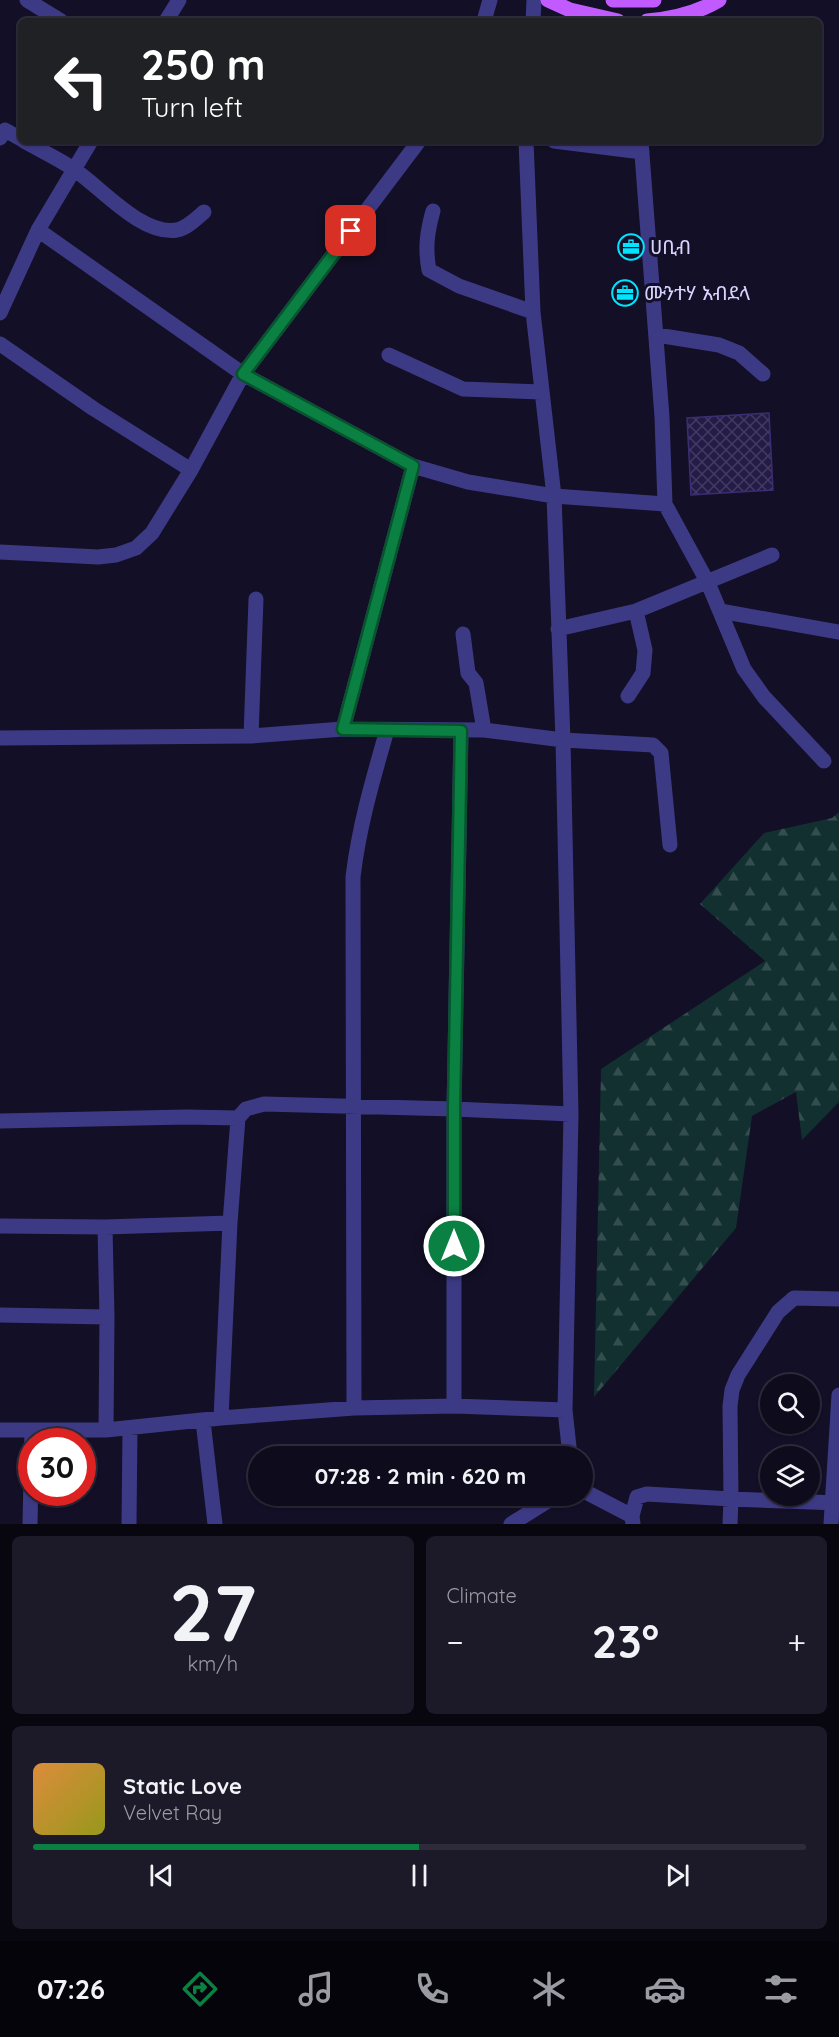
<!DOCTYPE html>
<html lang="en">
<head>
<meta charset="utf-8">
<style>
  body { margin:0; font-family:Quicksand,"Noto Sans Ethiopic",sans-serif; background:#1c1929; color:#f1f3f6; height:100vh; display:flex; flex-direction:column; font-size:22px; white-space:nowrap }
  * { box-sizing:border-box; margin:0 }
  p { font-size:20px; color:#9b9ba3 }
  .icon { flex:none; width:33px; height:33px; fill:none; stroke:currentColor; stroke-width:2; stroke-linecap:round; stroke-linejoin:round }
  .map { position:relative; height:1524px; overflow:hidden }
  .side { display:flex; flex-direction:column; gap:12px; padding:12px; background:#08060f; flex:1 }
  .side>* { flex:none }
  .top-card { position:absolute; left:18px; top:18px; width:804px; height:126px; border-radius:9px; box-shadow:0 2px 4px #0004,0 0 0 2px #2e2b3b; background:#202124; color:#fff; overflow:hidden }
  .buttons { position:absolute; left:760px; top:1374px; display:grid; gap:12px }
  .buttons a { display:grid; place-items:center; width:60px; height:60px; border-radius:50%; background:#0e0b1c; box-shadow:0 2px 4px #0004,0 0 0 2px #2e2b3b; font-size:30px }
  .speed { position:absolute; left:18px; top:1428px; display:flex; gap:12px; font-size:30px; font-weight:700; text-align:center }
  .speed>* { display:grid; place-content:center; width:78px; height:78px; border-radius:50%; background:#0e0b1c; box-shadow:0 2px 4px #0004,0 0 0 2px #2e2b3b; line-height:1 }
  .speed .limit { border:9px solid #d22; background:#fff; color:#111 }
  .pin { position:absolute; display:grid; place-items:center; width:51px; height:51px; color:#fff; margin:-26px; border-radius:12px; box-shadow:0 3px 9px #0006 }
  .me { position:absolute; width:66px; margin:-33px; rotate:0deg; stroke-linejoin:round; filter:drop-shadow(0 0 4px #0008) }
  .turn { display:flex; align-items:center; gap:21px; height:126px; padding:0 24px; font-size:27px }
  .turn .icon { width:78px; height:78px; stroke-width:2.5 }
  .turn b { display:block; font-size:42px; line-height:51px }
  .big { font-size:45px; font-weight:700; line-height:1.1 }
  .side .card { flex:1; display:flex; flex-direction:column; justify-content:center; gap:9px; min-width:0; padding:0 21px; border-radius:9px; background:#1c1929 }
  .side .dial { align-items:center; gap:0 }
  .dial b { font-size:78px; line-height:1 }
  .song { display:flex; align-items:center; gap:18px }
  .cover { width:72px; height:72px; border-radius:9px; background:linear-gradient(135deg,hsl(30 70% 55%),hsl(60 70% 35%)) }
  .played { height:6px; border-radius:3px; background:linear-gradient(90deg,#0b8043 50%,#2e2b3b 50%) }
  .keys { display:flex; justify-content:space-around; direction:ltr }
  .heat { display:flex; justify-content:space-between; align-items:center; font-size:33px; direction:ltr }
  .side .tiles { flex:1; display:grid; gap:12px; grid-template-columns:1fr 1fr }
  .card:last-child { grid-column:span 2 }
  .trip { position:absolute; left:248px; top:1446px; width:345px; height:60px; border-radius:30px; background:#0e0b1c; box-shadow:0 2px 4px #0004,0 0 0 2px #2e2b3b; font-weight:700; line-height:60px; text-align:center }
  .tabs { display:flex; height:96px; justify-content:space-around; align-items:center; background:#06040b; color:#9b9ba3 }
  .tabs .icon { width:42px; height:42px }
  .tabs .on { color:#0b8043 }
  .tabs b { font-size:27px; color:#f1f3f6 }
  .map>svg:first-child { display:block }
  .forest { fill:url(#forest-firs) }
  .building { fill:url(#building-cross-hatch); stroke:#3b2d73; stroke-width:1.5 }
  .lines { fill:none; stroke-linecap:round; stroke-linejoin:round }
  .minor { stroke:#3d3a85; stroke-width:15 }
  .major { stroke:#c25bff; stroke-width:15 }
  .route-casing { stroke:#07532c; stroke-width:15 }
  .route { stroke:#0b8043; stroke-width:10 }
  .labels { text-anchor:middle; stroke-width:6; stroke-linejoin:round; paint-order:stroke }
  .poi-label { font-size:20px; fill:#d9d4ff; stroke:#130f26; text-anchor:start }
</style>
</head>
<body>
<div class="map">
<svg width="839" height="1524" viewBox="0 0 839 1524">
  <defs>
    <pattern id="forest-firs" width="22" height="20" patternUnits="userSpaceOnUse" patternTransform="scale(1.5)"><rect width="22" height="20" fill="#12302f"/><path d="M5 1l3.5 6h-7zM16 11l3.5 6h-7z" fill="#344d4e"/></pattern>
    <pattern id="building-cross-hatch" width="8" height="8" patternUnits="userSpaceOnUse" patternTransform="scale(1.5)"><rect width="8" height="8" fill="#241b47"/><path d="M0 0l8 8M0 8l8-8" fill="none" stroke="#433b63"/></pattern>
  </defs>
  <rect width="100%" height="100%" fill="#130f26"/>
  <!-- forest -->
  <path class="forest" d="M839,812V1102L802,1140L796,1092L752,1116L736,1228L594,1397L601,1069L765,961L700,904L764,833L832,818Z"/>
  <!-- building -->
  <path class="building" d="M769,413L773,490L691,495L687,418Z"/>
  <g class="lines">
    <!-- minor -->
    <path class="minor" d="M27,0L61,21
      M166,21L179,0
      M484,21L490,0
      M533,21L534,0
      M0,138L5,130L21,139
      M24,141C40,150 57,158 72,168C100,186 141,236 177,230C187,228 196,219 204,212
      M526,141L533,312L554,496L563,740L571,1114L565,1410L570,1456
      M554,141L642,152
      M433,211C427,232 425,249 429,270L459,286L533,312
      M38,230L243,374L413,466L468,482L554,496L665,504L662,417L641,141
      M0,313L38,230L91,141
      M657,335L719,345L739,353L763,374
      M0,344L94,409L191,470
      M389,355L463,389L541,392
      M665,504L708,583L744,669L764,697L824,761
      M0,552L98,557L116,555L136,548L152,533L191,470L243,374L419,141
      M720,611L839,632
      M558,629L636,611L772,555
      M463,634L468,673L476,683L484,730
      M628,696L643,673L645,650L636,611
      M343,729L413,466
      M251,736L256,599
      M0,738L251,736L343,729L484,730L563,740L653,745L661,753L670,845
      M0,1121L186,1117L238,1118
      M0,1226L105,1227L107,1317L106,1430
      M105,1227L230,1223
      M0,1315L107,1317
      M454,1406V1109L461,731
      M354,1408L353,877C359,826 373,779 387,730
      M221,1418L230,1223L238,1118L246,1109L264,1104L454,1109L571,1114
      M203,1421L215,1524
      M0,1430H106L221,1418L354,1408L454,1406L565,1410
      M582,1490L632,1516
      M30,1524L32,1430
      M129,1524L130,1428
      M511,1524L556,1496
      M633,1524L632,1516L637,1497L647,1494L731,1499L730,1406L732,1390L738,1375L778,1312L794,1298L839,1299
      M730,1524L731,1499L839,1503
      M831,1524L839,1395"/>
    <!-- major -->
    <path class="major" d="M548,0L570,10L618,21
      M613,0H654
      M647,21C672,19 697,13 719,0"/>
  </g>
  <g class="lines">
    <!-- route casing -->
    <g class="route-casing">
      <path id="route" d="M351,231L243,374L413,466L343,729L461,731L454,1109V1246"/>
    </g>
    <!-- route -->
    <use href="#route" class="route"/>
  </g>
  <!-- icons -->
  <defs>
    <g id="office-ring" transform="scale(1.35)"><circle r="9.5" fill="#130f26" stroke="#00e5ff" stroke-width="1.5"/><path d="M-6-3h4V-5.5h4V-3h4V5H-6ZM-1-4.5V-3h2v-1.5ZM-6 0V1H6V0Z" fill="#00e5ff"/></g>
  </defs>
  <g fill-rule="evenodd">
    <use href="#office-ring" x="631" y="247"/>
    <use href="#office-ring" x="625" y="293"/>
  </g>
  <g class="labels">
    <!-- poi labels -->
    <g class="poi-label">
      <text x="650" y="254">ሀቢብ</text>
      <text x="644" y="300">ሙንተሃ አብደላ</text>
    </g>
  </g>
</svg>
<div class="buttons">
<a><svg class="icon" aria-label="search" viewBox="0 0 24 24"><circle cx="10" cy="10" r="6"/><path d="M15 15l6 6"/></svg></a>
<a><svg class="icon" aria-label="layers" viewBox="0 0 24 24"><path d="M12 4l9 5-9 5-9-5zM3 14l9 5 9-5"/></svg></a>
</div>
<div class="speed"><div class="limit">30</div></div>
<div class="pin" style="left:351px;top:231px;background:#d93025"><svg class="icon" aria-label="arrive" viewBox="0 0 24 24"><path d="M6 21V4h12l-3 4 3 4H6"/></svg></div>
<svg class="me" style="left:454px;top:1246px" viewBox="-20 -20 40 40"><circle r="17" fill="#0b8043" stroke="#fff" stroke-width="3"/><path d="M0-11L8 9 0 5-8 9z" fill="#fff"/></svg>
<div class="trip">07:28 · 2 min · 620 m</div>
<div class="top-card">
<div class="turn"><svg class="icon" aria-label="left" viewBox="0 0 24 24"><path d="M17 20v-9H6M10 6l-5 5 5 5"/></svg><div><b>250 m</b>Turn left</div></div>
</div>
</div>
<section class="side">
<div class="tiles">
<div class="card dial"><b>27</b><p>km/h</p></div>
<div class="card"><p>Climate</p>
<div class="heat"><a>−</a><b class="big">23°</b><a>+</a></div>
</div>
<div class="card">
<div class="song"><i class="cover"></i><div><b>Static Love</b><p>Velvet Ray</p></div></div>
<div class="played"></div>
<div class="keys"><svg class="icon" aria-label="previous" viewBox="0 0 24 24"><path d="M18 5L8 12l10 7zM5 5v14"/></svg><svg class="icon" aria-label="pause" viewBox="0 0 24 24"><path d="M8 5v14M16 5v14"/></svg><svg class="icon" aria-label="next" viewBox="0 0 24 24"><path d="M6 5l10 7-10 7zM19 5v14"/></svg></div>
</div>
</div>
</section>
<nav class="tabs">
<b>07:26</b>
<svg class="icon on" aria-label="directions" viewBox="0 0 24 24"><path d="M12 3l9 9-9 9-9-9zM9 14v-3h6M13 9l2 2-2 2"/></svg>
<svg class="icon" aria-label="music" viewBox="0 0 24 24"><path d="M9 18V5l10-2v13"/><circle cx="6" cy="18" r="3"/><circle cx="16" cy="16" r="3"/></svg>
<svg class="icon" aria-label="phone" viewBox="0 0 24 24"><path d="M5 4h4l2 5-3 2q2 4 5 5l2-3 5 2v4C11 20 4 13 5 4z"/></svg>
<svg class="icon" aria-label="climate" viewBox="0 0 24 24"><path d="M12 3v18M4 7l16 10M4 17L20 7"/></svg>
<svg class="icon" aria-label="car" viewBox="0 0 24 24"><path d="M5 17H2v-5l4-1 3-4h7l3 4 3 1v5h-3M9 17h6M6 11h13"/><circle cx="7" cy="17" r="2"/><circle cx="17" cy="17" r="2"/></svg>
<svg class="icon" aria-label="filters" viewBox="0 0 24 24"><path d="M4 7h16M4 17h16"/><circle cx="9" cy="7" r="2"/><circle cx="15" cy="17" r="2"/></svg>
</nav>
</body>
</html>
